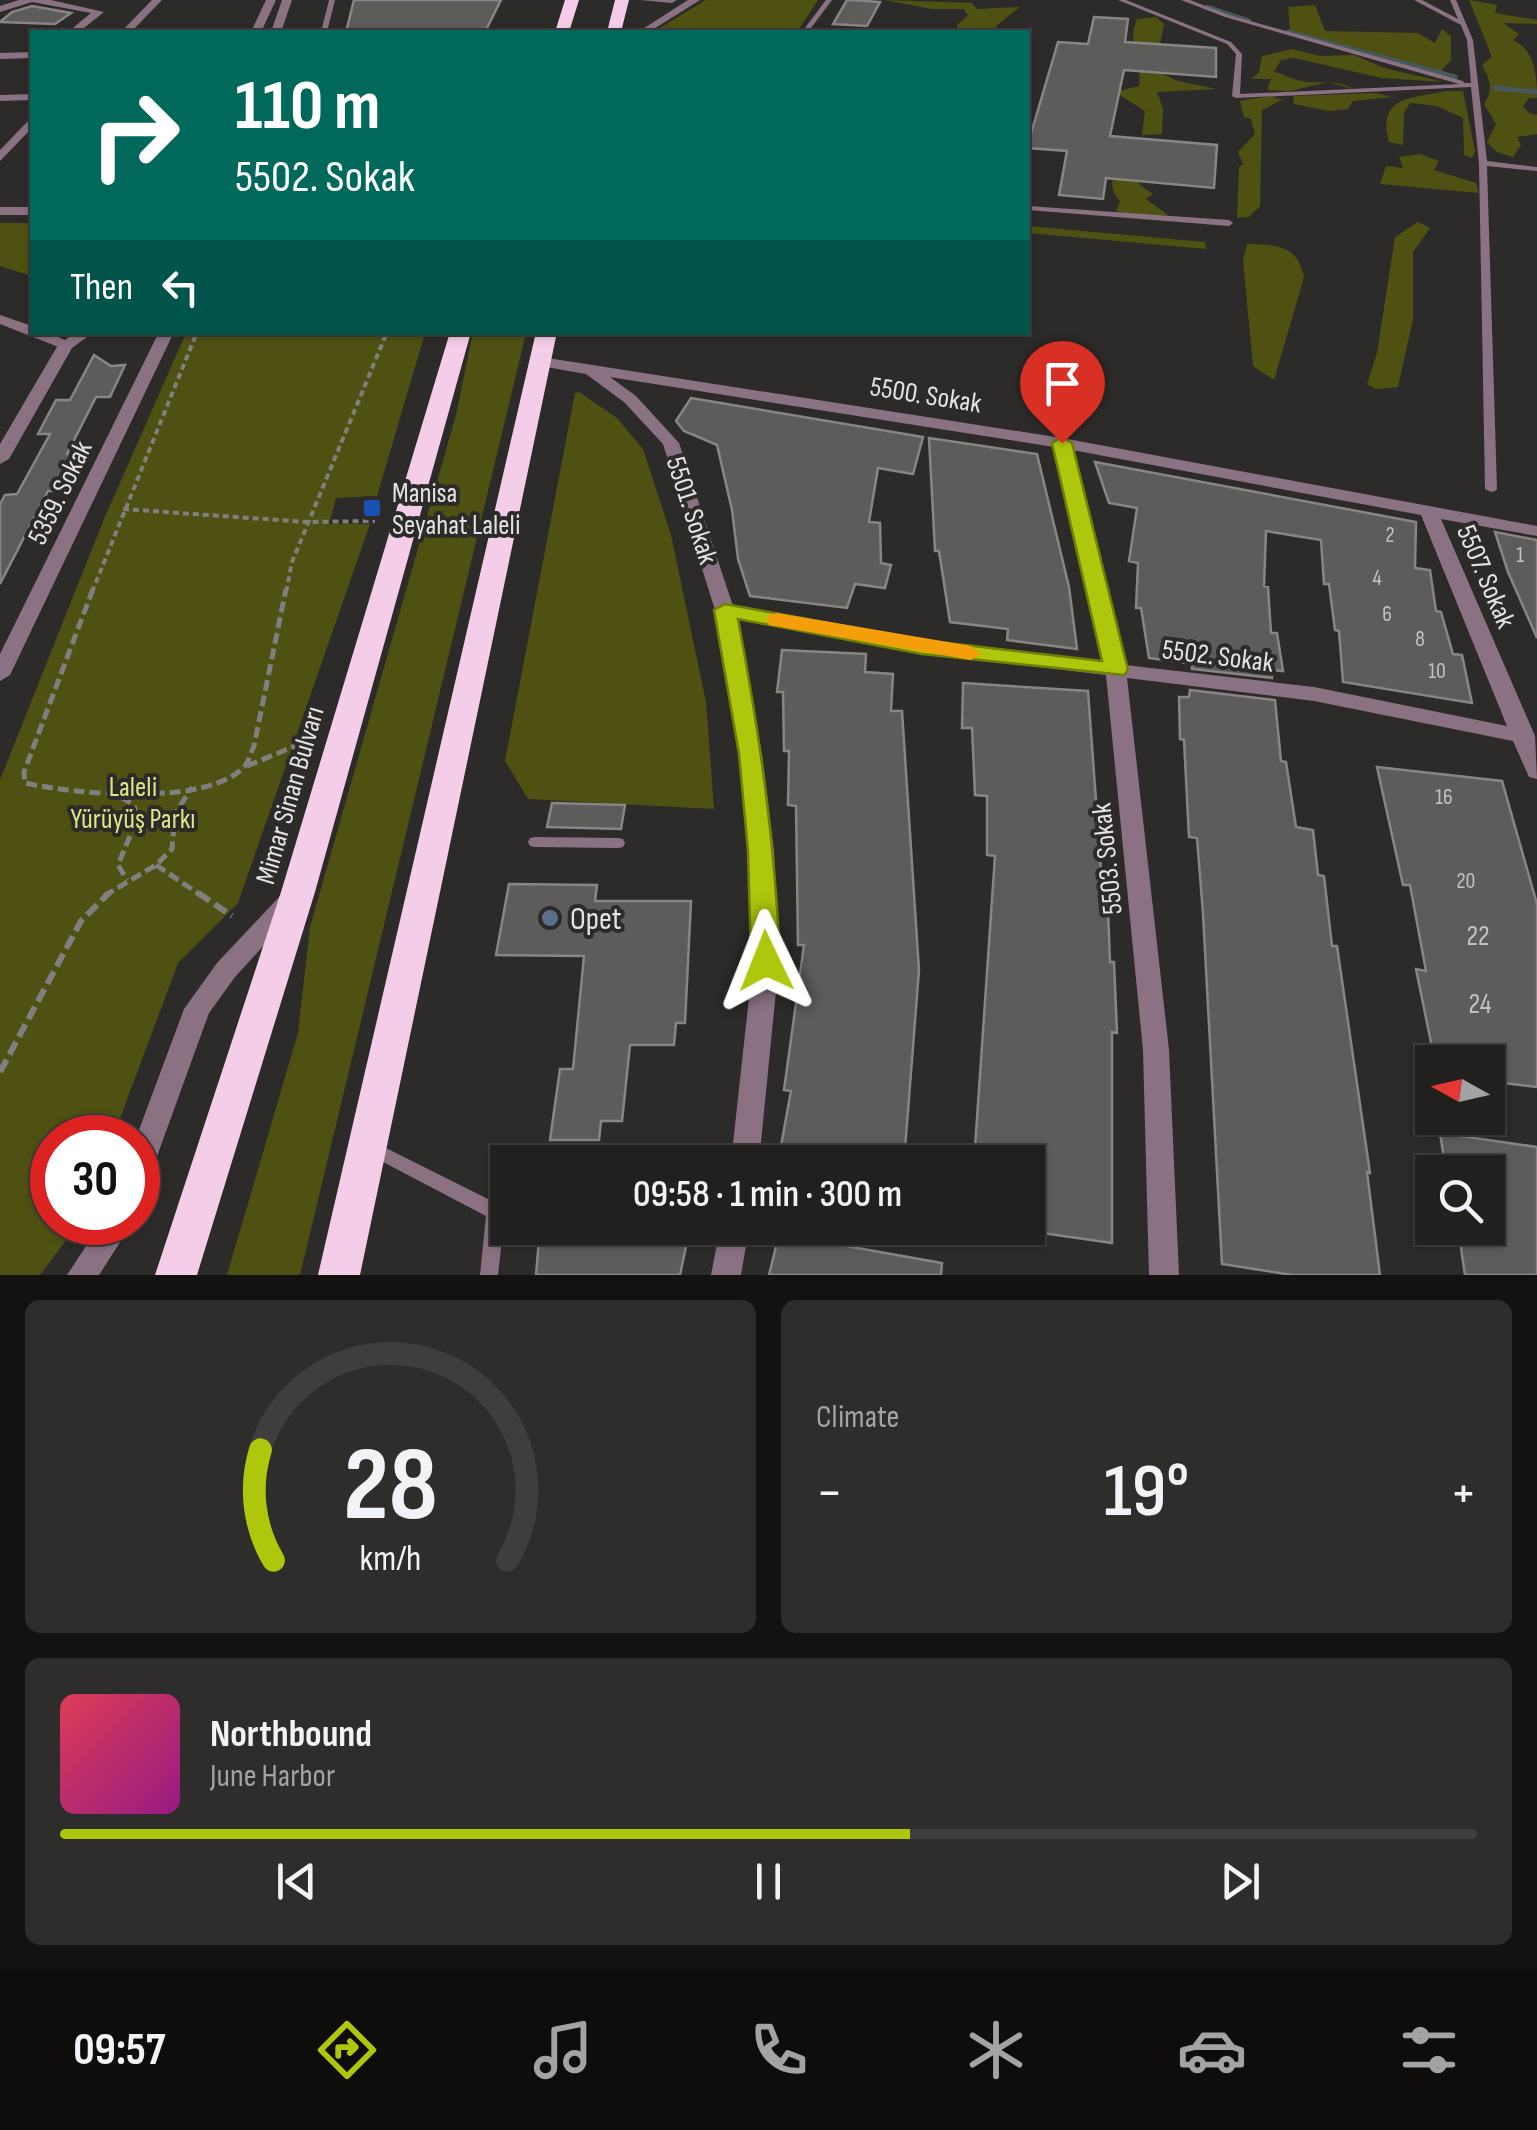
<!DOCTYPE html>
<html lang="en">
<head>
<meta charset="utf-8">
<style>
  body { margin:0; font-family:"Sofia Sans Condensed",sans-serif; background:#2e2d2c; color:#f1f3f6; height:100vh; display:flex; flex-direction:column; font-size:38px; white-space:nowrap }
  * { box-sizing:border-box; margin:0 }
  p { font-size:32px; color:#a2a3a4 }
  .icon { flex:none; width:55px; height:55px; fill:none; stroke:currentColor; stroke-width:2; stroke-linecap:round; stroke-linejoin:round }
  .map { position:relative; height:1275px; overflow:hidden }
  .panel { display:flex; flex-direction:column; gap:25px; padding:25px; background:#131211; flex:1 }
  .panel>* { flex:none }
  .guide { position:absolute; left:30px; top:30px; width:1000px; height:305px; border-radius:0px; box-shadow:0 2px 8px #0004,0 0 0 2px #3f3e3d; background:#00695c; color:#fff; overflow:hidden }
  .needle { width:65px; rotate:278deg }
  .buttons { position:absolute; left:1415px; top:1045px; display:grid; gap:20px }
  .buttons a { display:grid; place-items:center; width:90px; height:90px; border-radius:0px; background:#22201f; box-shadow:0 2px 8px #0004,0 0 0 2px #3f3e3d; font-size:50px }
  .speed { position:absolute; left:30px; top:1115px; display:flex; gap:20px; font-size:50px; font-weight:700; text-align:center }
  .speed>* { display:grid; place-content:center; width:130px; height:130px; border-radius:50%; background:#22201f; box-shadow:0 2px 8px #0004,0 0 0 2px #3f3e3d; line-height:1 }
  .speed .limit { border:15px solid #d22; background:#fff; color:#111 }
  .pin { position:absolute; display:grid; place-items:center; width:85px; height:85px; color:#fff; margin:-102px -42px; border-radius:50% 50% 50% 0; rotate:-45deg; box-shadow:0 0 10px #0007 }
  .pin .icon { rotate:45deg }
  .me { position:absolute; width:110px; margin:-55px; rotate:358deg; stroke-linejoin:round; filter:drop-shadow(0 0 8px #0008) }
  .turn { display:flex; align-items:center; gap:35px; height:210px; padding:0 40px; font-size:45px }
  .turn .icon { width:130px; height:130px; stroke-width:2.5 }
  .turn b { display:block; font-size:70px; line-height:85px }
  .then { display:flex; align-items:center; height:95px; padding:0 40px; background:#0003; gap:20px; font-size:38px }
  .big { font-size:75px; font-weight:600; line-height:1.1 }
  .panel .card { flex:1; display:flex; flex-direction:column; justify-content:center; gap:15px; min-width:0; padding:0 35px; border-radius:15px; background:#2e2d2c }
  .panel .dial { align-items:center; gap:0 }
  .dial svg { height:260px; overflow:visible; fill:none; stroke:#3f3e3d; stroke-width:7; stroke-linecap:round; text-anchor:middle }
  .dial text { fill:#f1f3f6; stroke:none }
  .song { display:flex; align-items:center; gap:30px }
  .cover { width:120px; height:120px; border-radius:15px; background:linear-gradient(135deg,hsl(350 70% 55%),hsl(310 70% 35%)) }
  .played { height:10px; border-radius:5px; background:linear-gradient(90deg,#aec60c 60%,#3f3e3d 60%) }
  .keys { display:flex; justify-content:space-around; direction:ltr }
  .heat { display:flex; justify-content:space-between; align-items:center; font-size:55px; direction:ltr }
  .panel .tiles { flex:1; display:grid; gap:25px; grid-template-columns:1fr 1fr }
  .card:last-child { grid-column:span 2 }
  .trip { position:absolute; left:490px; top:1145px; width:555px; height:100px; border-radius:0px; background:#22201f; box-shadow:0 2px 8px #0004,0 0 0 2px #3f3e3d; font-weight:600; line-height:100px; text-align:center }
  .dock { display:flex; height:160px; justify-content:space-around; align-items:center; background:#0e0d0c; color:#a2a3a4 }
  .dock .icon { width:70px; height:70px }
  .dock .current { color:#aec60c }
  .dock b { font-size:45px; color:#f1f3f6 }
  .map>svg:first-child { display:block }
  .green { fill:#4f5113 }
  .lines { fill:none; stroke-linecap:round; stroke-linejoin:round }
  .stream { stroke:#48595e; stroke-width:5 }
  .building { fill:#5e5c5a; stroke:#888584; stroke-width:2.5 }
  .path-far2 { stroke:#817f7d; stroke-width:4; stroke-dasharray:6 4; stroke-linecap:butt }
  .path-far1 { stroke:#817f7d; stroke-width:5; stroke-dasharray:11 5; stroke-linecap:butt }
  .path { stroke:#817f7d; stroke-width:6; stroke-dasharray:14 6; stroke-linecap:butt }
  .service { fill:#8b7283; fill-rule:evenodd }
  .minor { fill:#8b7283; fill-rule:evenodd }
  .tertiary { fill:#8b7283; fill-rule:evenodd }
  .trunk { fill:#f4cde8; fill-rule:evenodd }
  .route { fill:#aec60c; stroke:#718108; stroke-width:2.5 }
  .slow { fill:#f59e0b }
  .transit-dot { fill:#1a4fb4; stroke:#2d2b29; stroke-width:4 }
  .service-dot { fill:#5c6f8a; stroke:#2d2b29; stroke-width:4 }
  .labels { text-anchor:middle; stroke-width:8; stroke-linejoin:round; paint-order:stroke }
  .number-label { font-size:22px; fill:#c3c1c0 }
  .street-label { font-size:28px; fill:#e5e3e2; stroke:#2d2b29 }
  .poi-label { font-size:28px; fill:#e5e3e2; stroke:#2d2b29; text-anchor:start }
  .park-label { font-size:28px; fill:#e0e586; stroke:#2d2b29 }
  .near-number-label { font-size:28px; fill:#c3c1c0 }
  .near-poi-label { font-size:32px; fill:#e5e3e2; stroke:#2d2b29; text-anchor:start }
</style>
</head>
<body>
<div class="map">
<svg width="1537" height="1275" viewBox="0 0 1537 1275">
  <rect width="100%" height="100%" fill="#2d2b29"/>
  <!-- green -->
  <path class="green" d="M706,0H818L797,32H653Z
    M884,0L972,3L977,9L1020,7L996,26L998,32H959L957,25L968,15L964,9H932Z
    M1469,0L1497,5L1495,13L1537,20V24L1503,23L1519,34L1513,40C1535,50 1537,76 1537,98H1529L1523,106L1529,113L1537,115V134L1517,137L1521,145L1513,157L1497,152L1487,142L1496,124L1484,104C1494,89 1490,80 1482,65L1492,57Z
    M1315,5L1325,31L1418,33L1435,43L1442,29L1451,36V60L1441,71L1290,30L1288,7Z
    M1156,17L1164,24L1155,71L1178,81L1217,89L1157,92L1163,108L1162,134L1142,135L1145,111L1115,92L1139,86C1143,62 1126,44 1137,19Z
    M1292,49L1320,56L1354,55L1384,68L1444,82L1382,78L1294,58L1281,60L1274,72C1283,73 1288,78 1297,80C1316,86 1334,77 1353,89L1328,82L1290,91L1267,90L1271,79H1251L1259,72L1262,56Z
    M1445,91H1463L1475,151L1472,158L1464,155L1463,118L1437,106L1410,103L1404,113L1403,145L1389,142C1376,94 1415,99 1445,91Z
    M1376,93L1392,97L1353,101L1348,109L1328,111L1294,104L1293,96Z
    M1270,96L1282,100L1262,110L1260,206L1249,217L1237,218L1239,167L1243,164L1238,152L1255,134L1251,119L1244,117L1240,101Z
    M1420,154L1439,161L1434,170L1476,183L1479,193L1380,184L1386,166L1403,168L1399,157Z
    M1122,160L1140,185L1153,194L1146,199L1168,215L1141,218L1116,211L1120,201C1107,186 1112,176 1122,160Z
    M1418,222L1430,228L1413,252V319L1398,387L1376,389L1367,384L1377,353L1395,237Z
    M0,223H32V276L0,266Z
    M1028,226L1205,242L1206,249L1028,233Z
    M1247,244C1276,245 1297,244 1304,277L1274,380L1253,366L1243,260Z
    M473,332L526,333L300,1275H227L298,1033L310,927L456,415Z
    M186,333H425L377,496L336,498L329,524H370L238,903L178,963L113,1137L52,1138V1222L79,1223L40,1275H0V780L104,519Z
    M579,392L617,418L643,449L671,535L706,702L714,809L528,799L505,761L575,393Z"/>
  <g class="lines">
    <!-- stream -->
    <path class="stream" d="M1207,7L1249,21
      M1288,32L1455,77
      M1496,88L1537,92"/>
  </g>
  <!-- building -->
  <path class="building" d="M354,0H501L485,32H346Z
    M847,0H852L880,2L867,26L833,24Z
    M32,6L71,13L55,24L0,22L12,12Z
    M1094,17L1128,19L1125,42L1216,48V77L1124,70L1110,136L1217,145L1214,188L1106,178L1103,199L1059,195L1067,151L1028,148V144L1058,42L1088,44Z
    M94,355L111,366L125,365L110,397H96L67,454H80L61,491H48L0,584V504L5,495L17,494L50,434H38L56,400H70Z
    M691,398L923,437L913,474L878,468L869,522L880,523L881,563L891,565L885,588L855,584L847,608L750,596L738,559L732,510L717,445L684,431L676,421Z
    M929,438L1037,454L1069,587L1077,649L1007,640L1008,629L950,622L939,551H935Z
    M1095,462L1416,522L1415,568L1430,570L1436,611L1441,612L1453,654L1462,655L1472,703L1343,682L1339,631L1335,630L1329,584H1324L1321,540L1266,531L1264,586L1268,587L1271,633H1277L1283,671L1272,670V678L1192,669V664L1149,658L1141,608H1136L1138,563L1129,561L1137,508L1109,503Z
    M1495,532L1537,540V638L1508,572Z
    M782,650L866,654L865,672L893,674L891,711H902L919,970L904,1162H778L791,1091L784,1090L804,945H798L796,806L788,805L789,751H784L783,692H777Z
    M963,683L1088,691L1102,883L1107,884L1110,962H1114L1117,1033L1112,1032V1243L1028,1231V1162H974L995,856L987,855V796L975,795L972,728H962Z
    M1190,690L1275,700L1281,761L1286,762L1296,827L1313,830L1318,875L1324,876L1332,946H1337L1370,1173L1367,1172L1380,1275H1292L1222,1264L1203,914L1197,838L1189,837L1184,740L1180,739L1179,697H1189Z
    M1377,767L1502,781L1537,904V1087L1488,1081V1062H1435L1416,969L1426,971L1410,885H1403Z
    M552,803L625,805L621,829L547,827Z
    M509,884L597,885L595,901H691L685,1023H676L674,1045H630L622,1121H601L599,1140H550L560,1069H573L584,956L496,955Z
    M1440,1133L1537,1147V1275H1465L1458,1228H1488V1172H1446Z
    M540,1228H690L680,1275H536Z
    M779,1234L942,1263L941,1275H769Z"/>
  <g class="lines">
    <!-- path-far2 -->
    <path class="path-far2" d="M123,509L307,522L375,521
      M92,592L197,332
      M286,592L292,562L387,332"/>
    <!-- path-far1 -->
    <path class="path-far1" d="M93,589L24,772L25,783C74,794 206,807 244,767C249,762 251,752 254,746L286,589
      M247,766L300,744
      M121,797L134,805L137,819L118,865L127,880
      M156,865L202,896
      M104,896L156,865L172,849L175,814L192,787"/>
    <!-- path -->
    <path class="path" d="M198,893L232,916
      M0,1072L81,921L109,893"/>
    <!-- service -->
    <path class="service" d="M329,0H335L327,32H321Z
      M826,0H832L808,32H802Z
      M1118,0H1126L1231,42L1242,54L1240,94L1459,84L1225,17L1181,0H1190L1229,15L1463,81L1464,83H1471L1467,40L1461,25L1414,0H1422L1458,19L1450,0H1456L1473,40L1487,161L1537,167V171L1487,166L1497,489L1495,491L1491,492L1485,489L1479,163L1471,87L1236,98L1232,96L1236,54L1227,44Z
      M1028,206L1229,220L1233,223L1229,226L1028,210Z
      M535,837L618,838L623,839L625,843L623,847L618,848L535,847L530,846L528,842L530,838Z
      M372,1141L502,1206L505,1212L498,1275H480L486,1216L366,1153L363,1148L366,1143Z"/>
    <!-- minor -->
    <path class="minor" d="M19,0H51L104,12L79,32H68L91,13L32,2L0,12V6Z
      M152,0H162L131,32H121Z
      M32,52V58L0,59V53Z
      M32,94V100L0,101V95Z
      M32,117V128L0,161V150Z
      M0,315L32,326V332H49L74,345L66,350L61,348L0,324Z
      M541,357L1062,438L1537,526V536L1441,519L1535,736L1537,779L1529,777L1513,741L1314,701L1127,678L1169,1050L1179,1275H1149L1143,1050L1106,675L922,653L736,618L762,754L774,851L779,961L759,1162H731L753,961L750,851L740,754L715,610L663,444L624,402L586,374L535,365L533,362ZM610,377L1054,447L1104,662L922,641L733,606L679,443L636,396ZM1072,450L1421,515L1507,726L1314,687L1125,665Z
      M290,892L299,895L302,901L299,907L235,977L209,1013L152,1170L148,1179L138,1182L136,1138L184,1009L217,963L281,895Z
      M102,1222H133L99,1275H67Z
      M720,1228H749L741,1275H711Z"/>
    <!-- tertiary -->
    <path class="tertiary" d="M266,0H276L261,32H251Z
      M282,0H292L281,32H271Z
      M640,0H677L672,3Z
      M688,0H700L649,32H638Z
      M0,207H32V215H0Z
      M76,332H94L72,348L9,459L0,464V444L58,345Z
      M159,332H174L10,675L0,681V654Z"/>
    <!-- trunk -->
    <path class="trunk" d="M565,0H579L569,32H555Z
      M615,0H629L621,32H607Z
      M450,332H471L315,892L197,1275H155L281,892Z
      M536,332H557L360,1275H318Z"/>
  </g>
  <!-- route -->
  <path class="route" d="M1062,437L1072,443L1128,670L1124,675L922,654L738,619C760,736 775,842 780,961L776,969L766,972L756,969L751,961L748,851L739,754L714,610L725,604L922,640L1102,661L1052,443Z"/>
  <!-- slow -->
  <path class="slow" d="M777,613L971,646L982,653L971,660L769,625L766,620L769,615Z"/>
  <!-- markers -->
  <rect class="transit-dot" x="362" y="498" width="20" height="20" rx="5"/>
  <circle class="service-dot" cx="550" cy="918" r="10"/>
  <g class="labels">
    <!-- number labels -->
    <g class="number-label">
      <text x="1390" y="542">2</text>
      <text x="1520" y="562">1</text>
      <text x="1377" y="585">4</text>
      <text x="1387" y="621">6</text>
      <text x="1420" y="646">8</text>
      <text x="1437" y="678">10</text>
      <text x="1444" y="804">16</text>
      <text x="1466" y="888">20</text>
    </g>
    <!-- street labels -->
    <g class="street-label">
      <text transform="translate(926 394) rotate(9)" y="10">5500. Sokak</text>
      <text transform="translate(59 492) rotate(-64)" y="10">5359. Sokak</text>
      <text transform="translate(693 510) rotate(72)" y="10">5501. Sokak</text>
      <text transform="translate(1487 576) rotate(67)" y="10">5507. Sokak</text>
      <text transform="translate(1218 655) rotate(7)" y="10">5502. Sokak</text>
      <text transform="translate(289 795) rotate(-74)" y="10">Mimar Sinan Bulvarı</text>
      <text transform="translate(1106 859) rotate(-96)" y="10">5503. Sokak</text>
    </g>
    <!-- poi labels -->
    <g class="poi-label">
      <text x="392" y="502">Manisa<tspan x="392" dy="32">Seyahat Laleli</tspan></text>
    </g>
    <!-- park labels -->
    <g class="park-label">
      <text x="133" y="796">Laleli<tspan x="133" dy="32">Yürüyüş Parkı</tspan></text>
    </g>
    <!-- near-number labels -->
    <g class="near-number-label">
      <text x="1478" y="945">22</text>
      <text x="1480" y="1013">24</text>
    </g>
    <!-- near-poi labels -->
    <g class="near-poi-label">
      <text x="570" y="929">Opet</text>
    </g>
  </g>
</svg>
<div class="buttons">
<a><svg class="needle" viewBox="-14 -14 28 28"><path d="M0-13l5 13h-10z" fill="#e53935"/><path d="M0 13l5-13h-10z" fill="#a2a3a4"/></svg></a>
<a><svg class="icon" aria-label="search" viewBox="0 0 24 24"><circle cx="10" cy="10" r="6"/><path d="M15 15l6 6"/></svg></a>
</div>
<div class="speed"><div class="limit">30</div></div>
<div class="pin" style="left:1062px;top:443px;background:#d93025"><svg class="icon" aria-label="arrive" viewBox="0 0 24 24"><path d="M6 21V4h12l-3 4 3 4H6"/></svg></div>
<svg class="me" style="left:766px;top:961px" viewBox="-20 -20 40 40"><path d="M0-17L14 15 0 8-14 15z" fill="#aec60c" stroke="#fff" stroke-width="4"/></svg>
<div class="trip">09:58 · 1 min · 300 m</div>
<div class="guide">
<div class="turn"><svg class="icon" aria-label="right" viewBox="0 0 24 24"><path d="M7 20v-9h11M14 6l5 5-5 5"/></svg><div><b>110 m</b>5502. Sokak</div></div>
<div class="then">Then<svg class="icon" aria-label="left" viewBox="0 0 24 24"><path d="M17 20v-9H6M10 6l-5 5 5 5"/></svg></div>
</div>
</div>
<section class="panel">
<div class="tiles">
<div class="card dial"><svg viewBox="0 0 100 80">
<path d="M14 69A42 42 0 1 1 86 69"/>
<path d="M14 69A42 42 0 0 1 10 35" stroke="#aec60c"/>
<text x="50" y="56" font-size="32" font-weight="700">28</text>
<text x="50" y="72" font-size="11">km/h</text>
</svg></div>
<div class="card"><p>Climate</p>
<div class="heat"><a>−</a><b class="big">19°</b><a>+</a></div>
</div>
<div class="card">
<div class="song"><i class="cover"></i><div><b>Northbound</b><p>June Harbor</p></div></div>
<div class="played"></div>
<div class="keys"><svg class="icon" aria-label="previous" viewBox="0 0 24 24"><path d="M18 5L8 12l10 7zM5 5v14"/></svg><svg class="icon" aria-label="pause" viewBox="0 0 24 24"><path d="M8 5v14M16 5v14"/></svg><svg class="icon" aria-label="next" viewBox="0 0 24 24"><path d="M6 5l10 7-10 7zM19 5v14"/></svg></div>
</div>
</div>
</section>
<nav class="dock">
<b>09:57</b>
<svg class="icon current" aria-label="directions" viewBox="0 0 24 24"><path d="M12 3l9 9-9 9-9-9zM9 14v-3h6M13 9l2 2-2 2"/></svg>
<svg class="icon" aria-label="music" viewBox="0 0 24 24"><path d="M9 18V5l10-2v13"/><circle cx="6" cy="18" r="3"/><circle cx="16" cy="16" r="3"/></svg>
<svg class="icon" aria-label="phone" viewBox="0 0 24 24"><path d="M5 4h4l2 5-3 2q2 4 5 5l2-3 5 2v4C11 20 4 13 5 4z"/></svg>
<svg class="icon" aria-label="climate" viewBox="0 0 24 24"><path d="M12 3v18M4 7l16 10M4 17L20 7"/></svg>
<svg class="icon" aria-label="car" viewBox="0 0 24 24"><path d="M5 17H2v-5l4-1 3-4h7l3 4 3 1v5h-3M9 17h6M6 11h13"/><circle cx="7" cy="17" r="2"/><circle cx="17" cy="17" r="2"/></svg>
<svg class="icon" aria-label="filters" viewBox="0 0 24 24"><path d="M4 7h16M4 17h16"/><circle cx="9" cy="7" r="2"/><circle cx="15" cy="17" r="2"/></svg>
</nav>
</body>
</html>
